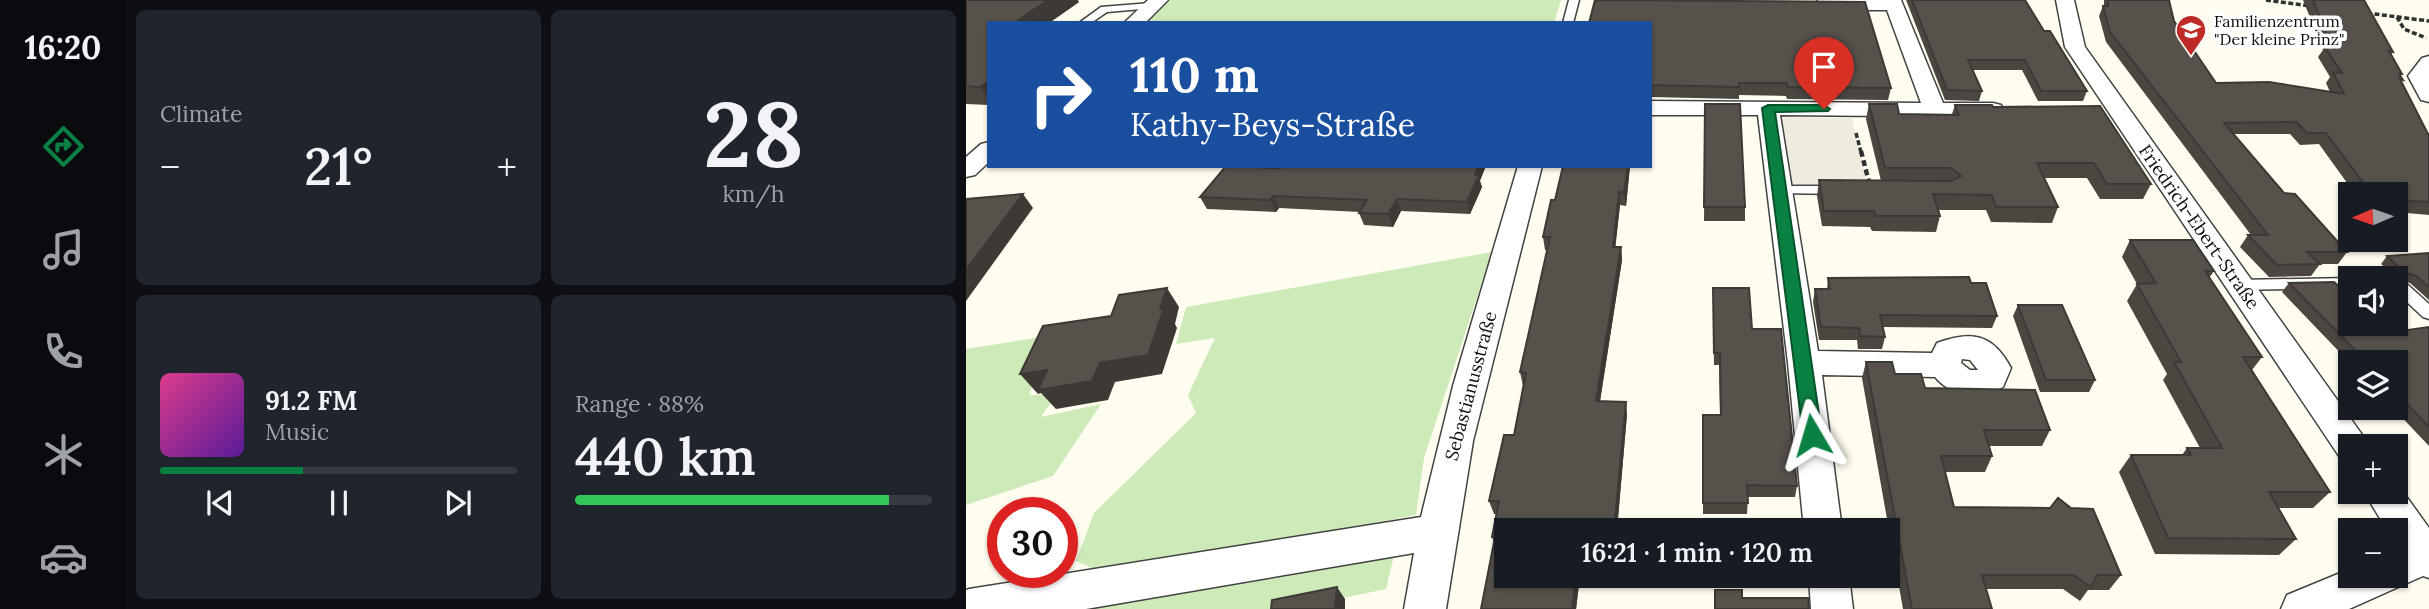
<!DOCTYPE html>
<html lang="en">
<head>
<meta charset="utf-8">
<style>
  body { margin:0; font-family:Lora,serif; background:#20242c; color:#f1f3f6; height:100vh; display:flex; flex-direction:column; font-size:26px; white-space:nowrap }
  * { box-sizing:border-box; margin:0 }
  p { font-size:23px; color:#9ea1a6 }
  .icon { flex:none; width:38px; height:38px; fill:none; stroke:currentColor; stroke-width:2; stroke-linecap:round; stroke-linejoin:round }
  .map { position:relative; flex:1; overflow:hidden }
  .drawer { display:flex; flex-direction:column; gap:10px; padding:10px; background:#0d0f14; width:840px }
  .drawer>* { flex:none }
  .banner { position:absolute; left:21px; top:21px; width:665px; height:147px; border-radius:0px; box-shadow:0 2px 5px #0004; background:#1a4fa0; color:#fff; overflow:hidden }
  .needle { width:46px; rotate:268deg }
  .tools { position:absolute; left:1372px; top:182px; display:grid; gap:14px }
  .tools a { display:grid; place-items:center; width:70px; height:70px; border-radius:0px; background:#171b24; box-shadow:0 2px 5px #0004; font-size:35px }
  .speed { position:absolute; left:21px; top:497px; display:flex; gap:14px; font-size:35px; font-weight:700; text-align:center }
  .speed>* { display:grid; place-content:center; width:91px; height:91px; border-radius:50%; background:#171b24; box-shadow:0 2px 5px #0004; line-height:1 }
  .speed .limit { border:10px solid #d22; background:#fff; color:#111 }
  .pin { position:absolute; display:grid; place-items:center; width:60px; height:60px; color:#fff; margin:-72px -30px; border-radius:50% 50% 50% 0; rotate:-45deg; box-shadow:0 0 7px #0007 }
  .pin .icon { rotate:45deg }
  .me { position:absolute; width:77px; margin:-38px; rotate:353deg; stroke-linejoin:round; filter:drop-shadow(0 0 5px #0008) }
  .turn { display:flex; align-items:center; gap:24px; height:147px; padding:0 28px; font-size:32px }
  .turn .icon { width:91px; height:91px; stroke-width:2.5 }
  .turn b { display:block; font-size:49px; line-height:60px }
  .big { font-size:52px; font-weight:600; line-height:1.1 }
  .drawer .card { flex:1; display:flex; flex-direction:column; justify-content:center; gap:10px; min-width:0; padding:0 24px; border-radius:10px; background:#20242c }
  .drawer .dial { align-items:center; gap:0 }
  .dial b { font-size:91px; line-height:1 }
  .song { display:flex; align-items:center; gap:21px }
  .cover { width:84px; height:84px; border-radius:10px; background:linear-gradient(135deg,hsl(330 70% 55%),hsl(270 70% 35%)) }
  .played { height:7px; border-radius:4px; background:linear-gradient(90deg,#0b8043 40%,#363941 40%) }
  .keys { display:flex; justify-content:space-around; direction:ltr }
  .heat { display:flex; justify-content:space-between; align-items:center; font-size:38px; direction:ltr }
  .charge { height:10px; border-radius:5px; background:linear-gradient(90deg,#34c759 88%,#363941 0) }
  .drawer .tiles { flex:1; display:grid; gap:10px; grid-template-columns:repeat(2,1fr) }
  .trip { position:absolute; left:528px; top:518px; width:406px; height:70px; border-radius:0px; background:#171b24; box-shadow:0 2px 5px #0004; font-weight:600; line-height:70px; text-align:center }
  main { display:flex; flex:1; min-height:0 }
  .dock { display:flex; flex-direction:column; width:126px; justify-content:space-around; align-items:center; background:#090b0e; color:#9ea1a6 }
  .dock .icon { width:49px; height:49px }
  .dock .current { color:#0b8043 }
  .dock b { font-size:32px; color:#f1f3f6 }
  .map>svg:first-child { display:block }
  .green { fill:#ceeab9 }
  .plaza { fill:#efecdf }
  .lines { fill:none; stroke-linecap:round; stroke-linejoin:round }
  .lane-casing { stroke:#424242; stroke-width:3 }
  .street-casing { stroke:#424242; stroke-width:3 }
  .path-far1 { stroke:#313131; stroke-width:3.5; stroke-dasharray:5 2.5; stroke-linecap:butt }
  .path { stroke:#313131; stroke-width:4.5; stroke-dasharray:6 3.5; stroke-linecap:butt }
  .lane { fill:#fff; fill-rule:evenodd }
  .street { fill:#fff; fill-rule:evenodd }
  .wall { fill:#4b4640 }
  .shaded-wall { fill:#3d3934 }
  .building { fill:#57514b; stroke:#3d3934; stroke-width:2 }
  .route { fill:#0b8043; stroke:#07532c; stroke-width:2 }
  .labels { text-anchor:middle; stroke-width:7; stroke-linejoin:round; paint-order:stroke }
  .far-poi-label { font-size:16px; fill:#0f0f0f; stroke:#fff; text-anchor:start }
  .street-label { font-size:18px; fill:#0f0f0f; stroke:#fff }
</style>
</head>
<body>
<main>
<nav class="dock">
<b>16:20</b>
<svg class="icon current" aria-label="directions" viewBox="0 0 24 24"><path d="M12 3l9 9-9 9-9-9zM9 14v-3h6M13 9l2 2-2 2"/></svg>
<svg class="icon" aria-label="music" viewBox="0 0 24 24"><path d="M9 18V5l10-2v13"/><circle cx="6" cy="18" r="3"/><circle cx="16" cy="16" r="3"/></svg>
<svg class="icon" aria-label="phone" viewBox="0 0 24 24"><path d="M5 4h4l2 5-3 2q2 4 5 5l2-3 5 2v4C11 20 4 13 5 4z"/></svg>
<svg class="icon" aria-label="climate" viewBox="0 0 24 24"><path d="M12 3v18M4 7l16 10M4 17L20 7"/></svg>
<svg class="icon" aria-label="car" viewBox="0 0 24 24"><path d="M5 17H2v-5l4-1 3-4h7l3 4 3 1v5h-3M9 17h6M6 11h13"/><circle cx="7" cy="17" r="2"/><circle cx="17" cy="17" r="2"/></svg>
</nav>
<section class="drawer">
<div class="tiles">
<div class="card"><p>Climate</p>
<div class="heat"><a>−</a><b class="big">21°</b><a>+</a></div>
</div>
<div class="card dial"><b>28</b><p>km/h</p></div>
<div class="card">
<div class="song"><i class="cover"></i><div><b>91.2 FM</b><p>Music</p></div></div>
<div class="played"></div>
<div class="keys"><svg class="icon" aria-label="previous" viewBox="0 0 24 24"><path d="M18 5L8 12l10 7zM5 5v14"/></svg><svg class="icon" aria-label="pause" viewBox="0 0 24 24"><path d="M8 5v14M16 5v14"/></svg><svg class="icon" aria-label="next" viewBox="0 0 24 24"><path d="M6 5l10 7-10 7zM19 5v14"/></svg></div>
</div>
<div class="card"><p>Range · 88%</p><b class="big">440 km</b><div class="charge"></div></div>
</div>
</section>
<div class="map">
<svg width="1463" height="609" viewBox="0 0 1463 609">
  <rect width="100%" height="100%" fill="#fffdf0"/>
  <!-- green -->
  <path class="green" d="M205,0H595L588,23H180Z
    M526,252L458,458L450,515L142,575L110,561L128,513L230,413L222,395L249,338L210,344L220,307Z
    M87,335L63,395L91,394L75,417L135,404L87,476L0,505V349Z
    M429,551L420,589L325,609H89Z"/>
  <!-- plaza -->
  <path class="plaza" d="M815,117L886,118L901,185L826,184Z"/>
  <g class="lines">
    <!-- lane casing -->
    <g class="lane-casing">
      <path id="lane" d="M603,0H613L607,23H597Z
        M185,3L188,4V8L141,12L125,23H113L135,7Z
        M815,186H872L879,190L872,194L810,193L808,190L810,187Z
        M1384,278V288L1273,290L1265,285L1273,280Z
        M1430,282L1442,285L1463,304V319L1457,317L1430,292Z"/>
    </g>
    <!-- street casing -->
    <g class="street-casing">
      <path id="street" d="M182,0H202L179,23H158Z
        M852,0H935L977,103H1027L1035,105L1038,110L1035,115L1027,117L814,115L852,351L966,353L971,343C1006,330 1027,334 1045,368L1037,387C1014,399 987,398 969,377L856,375L876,530H838L822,363L792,115H684V101L955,103L921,10H859L850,4ZM996,359L1004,360L1012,370H1004L995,363Z
        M1090,0H1108L1119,47L1397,436L1402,446H1384V460L1373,456L1099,47Z
        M1463,56V102L1455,100L1442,76L1456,58Z
        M23,142V162L9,175L0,177V157L15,144Z
        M552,166H576L507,441L480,609H438L448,553L120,609H0V590L3,589L455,517L487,386Z
        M1430,482L1463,528V578L1457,576L1383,609H1315L1321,595L1384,569V576H1430V550L1433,548L1430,544V530H1421L1398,492H1430Z
        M843,576H883L887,609H845Z"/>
    </g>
    <!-- path-far1 -->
    <path class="path-far1" d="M1300,0L1344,6
      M1401,13L1463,21
      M1431,17L1438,29L1460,38
      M890,133L895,152"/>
    <!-- path -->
    <path class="path" d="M895,151L904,186"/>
    <!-- lane -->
    <use href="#lane" class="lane"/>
    <!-- street -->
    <use href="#street" class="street"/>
  </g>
  <!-- wall -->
  <path class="wall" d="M0,0L113,2L83,23H23V105L0,104Z
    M940,0H1059L1078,31L1121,91L1117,101H1072L1056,70H1006L1016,91L1013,101L979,100Z
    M1138,0H1203L1208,21L1250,83L1364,92L1360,83L1364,77L1352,57L1357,50L1337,0H1398L1427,52L1425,54L1436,74L1435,76L1437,80L1435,82L1462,134H1463V215L1430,212V194H1389L1353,144L1334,145L1324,134H1267L1318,193L1381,252L1372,264H1354L1345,276L1303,277L1274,247L1282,235H1285L1140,42L1133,16L1137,6H1138Z
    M684,23L925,88L922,100L821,99L820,96L773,95V99L684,97Z
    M739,104L779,207V221H738Z
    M903,104L933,114H986L989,105L1027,107L1185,184L1177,199H1134L1121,178H1078L1092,207L1086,223L1025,222L1020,210H973L974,216L970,232L906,231L904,227L856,226L851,196L853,180L915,181L900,119Z
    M597,166H664L660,206L654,205L649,247H655L656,260L634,401L661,414L651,530H541L614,576L610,609H515L528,543L526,537L531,514H528L523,501L548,435L557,386L554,372L581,250H579L577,237L589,200Z
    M514,181L516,187L504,214L435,211L427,227L398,225L393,213L394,212L313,208L310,212L241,209L234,197Z
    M1164,240L1248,271L1243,278L1296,357L1286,370L1364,492L1347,508H1313L1330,539L1313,555L1189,554L1153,472L1165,455H1216L1221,448H1234L1197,380L1201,374L1161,301L1171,284L1156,257Z
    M1463,253V300L1444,283L1433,280L1415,264L1421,256Z
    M862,278L1005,283L1031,316L1026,328L916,327L919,337L916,349H892L891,340H853L847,302L849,289H861Z
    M1323,283L1421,333L1463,327V446L1427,408H1430V362H1384V363L1316,292Z
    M747,299L786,329L831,486L829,497H782L781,514H737V415H754L753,365H748Z
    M1052,305L1129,380L1123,392H1074L1047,316Z
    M900,362L929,374L959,388L1084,430L1076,446H1023L1026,456L1019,472H979L988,507L1155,575L1143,590H1122L1114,601L1097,589H1020L1026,609H937L896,378Z"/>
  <!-- shaded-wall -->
  <path class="shaded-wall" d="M82,0H112L113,2L83,23H48Z
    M23,81V99L14,87Z
    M512,166H520L514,181L516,187L504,214L501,202Z
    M662,166H664L660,206L658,193Z
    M653,192L654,205L648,260L647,247Z
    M57,194L67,208L0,301V270Z
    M307,196L313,208L310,212L304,200Z
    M431,199L435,211L427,227L422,214Z
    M655,247L656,260L632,414L630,401Z
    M201,288L213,307L209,324L211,328L196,374L149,382L142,400L90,409L75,393L72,394L54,374L134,363Z
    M660,402L661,414L651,530H648Z
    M610,576H614L610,609H606Z
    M371,587L379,599V609H369Z"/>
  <!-- building -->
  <path class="building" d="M0,0H82L48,23H23V40L21,41H23V81L14,87L0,86Z
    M629,0L899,2L925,88L822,87L821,83H773V87L684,85V23H623Z
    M946,0H1059L1078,31H1084L1121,91H1075L1059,60H1002L1016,91L981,90Z
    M1142,0H1203L1208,21L1250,83L1303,82L1378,94L1367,72L1376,73L1358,46L1366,48L1347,0H1398L1427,52L1423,51L1436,74H1433L1437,80L1434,79L1462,134H1463V202L1430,200V194H1406L1360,133H1341L1331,122L1258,123L1318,193L1329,194L1381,252H1341L1354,264L1311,265L1282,235H1302L1144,32L1137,6H1142Z
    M739,104H774L779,207H738Z
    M903,104H931L933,114L993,115L989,105H1026L1027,107L1134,106L1185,184H1141L1128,163H1071L1092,207H1030L1026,195L967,194L974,216H909L908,211H858L853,180L985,181L995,176L985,168H919Z
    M260,166L314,168L315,166H512L509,175H513L501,202L431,199L422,214L393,213L401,200L307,196L304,200L234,197Z
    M597,166H662L658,193L653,192L647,247H655L630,401L660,402L648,530H541V576H610L606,609H515L529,537H526L533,501H523L538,435H548L560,373L554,372L584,237H577L585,200H589Z
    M57,194L0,270V199Z
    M1164,240H1227L1248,271H1239L1296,357H1277L1364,492H1303L1330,539L1202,538L1165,455H1225L1221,448H1256L1208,362H1215L1171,284L1190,283Z
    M1463,253V287L1450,276L1439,273L1421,256Z
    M1003,277L1005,283H1020L1031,316L914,315L919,337L894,336L893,328L855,327L849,289H864L862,278Z
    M1368,282L1384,297V324H1412L1421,333L1463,327V427L1430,392V362H1401L1323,283Z
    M201,288L194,309L198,308L182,355L134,363L126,381L72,390L81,370L54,374L77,326L145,316L153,295Z
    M747,288H783L786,329H815L831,486L781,485L782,503H737V415H755L754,353H748Z
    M1052,305H1096L1129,380H1080Z
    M900,362H926L929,374H955L959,388L1069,390L1084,430H1018L1026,456H975L988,507L1084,508L1092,498L1105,508L1127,509L1155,575H1131L1125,587L1107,575H1016L1026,609H946Z
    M371,587L369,609H305L306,600Z
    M749,590H776V598H842L843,609H749Z"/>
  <!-- route -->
  <path class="route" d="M858,105L864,109L862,111L809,112L856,435L853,440L846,442L840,440L837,435L796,108L802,105Z"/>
  <!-- icons -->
  <defs>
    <g id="school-pin" transform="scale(1.575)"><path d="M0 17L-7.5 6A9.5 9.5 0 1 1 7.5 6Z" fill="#bf2b26" stroke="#fff"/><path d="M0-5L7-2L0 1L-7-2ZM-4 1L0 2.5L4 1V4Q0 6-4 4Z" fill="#fff"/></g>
  </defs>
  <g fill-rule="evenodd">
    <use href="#school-pin" x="1225" y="30"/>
  </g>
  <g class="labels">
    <!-- far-poi labels -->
    <g class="far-poi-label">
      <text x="1248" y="27">Familienzentrum<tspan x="1248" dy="18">"Der kleine Prinz"</tspan></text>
    </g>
    <!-- street labels -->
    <g class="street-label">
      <text transform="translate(1233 227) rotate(55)" y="6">Friedrich-Ebert-Straße</text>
      <text transform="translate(505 386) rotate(-75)" y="6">Sebastianusstraße</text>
    </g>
  </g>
</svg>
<div class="tools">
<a><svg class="needle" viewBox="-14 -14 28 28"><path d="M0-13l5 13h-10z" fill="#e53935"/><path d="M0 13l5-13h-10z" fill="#9ea1a6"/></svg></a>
<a><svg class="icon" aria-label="sound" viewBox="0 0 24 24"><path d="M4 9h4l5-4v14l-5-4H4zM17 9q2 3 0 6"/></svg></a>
<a><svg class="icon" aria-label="layers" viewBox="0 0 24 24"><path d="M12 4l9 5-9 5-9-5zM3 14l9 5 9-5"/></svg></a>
<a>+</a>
<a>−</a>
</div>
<div class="speed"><div class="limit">30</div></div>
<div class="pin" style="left:858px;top:109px;background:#d93025"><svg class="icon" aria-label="arrive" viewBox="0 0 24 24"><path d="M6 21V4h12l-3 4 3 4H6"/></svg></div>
<svg class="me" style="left:846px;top:435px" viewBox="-20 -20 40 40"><path d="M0-17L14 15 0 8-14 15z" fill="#0b8043" stroke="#fff" stroke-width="4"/></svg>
<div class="trip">16:21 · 1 min · 120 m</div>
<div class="banner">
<div class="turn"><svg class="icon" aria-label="right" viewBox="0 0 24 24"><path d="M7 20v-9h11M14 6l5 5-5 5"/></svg><div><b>110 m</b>Kathy-Beys-Straße</div></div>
</div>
</div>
</main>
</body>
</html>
